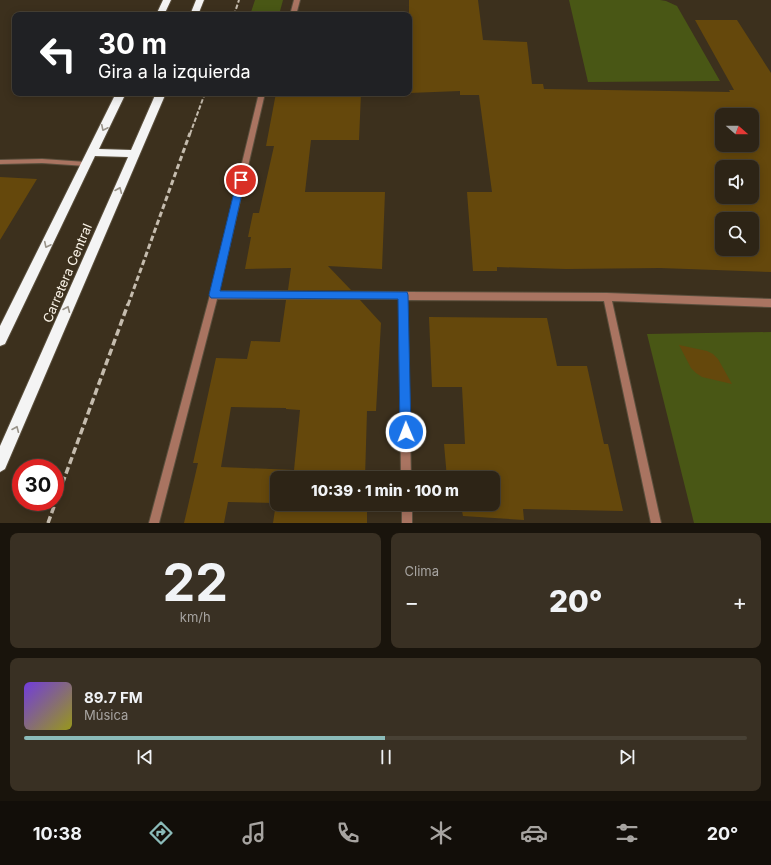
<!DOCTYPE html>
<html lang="es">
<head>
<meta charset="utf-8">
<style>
  body { margin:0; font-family:Inter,sans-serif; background:#393023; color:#f1f3f6; height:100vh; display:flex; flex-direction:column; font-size:15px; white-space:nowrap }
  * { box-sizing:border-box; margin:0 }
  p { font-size:13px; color:#a7a4a1 }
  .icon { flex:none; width:22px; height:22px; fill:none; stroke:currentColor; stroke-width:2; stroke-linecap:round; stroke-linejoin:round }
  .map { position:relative; height:523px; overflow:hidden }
  .side { display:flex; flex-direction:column; gap:10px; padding:10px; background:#19140c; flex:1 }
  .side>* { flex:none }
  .top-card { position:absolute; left:12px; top:12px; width:400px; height:84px; border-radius:8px; box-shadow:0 2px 10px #0003,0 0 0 1px #484135; background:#202124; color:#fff; overflow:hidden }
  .needle { width:26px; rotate:110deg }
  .buttons { position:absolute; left:715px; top:108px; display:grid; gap:8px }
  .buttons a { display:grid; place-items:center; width:44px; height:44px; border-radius:8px; background:#2d2416; box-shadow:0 2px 10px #0003,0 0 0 1px #484135; font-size:20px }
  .speed { position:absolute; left:12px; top:459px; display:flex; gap:8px; font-size:20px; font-weight:700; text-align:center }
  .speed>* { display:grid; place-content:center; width:52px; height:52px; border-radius:50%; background:#2d2416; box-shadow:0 2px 10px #0003,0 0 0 1px #484135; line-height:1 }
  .speed .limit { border:6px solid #d22; background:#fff; color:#111 }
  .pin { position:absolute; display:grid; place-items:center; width:34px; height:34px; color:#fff; margin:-17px; border:2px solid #fff; border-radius:50%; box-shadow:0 1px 4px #0007 }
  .me { position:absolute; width:44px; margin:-22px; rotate:359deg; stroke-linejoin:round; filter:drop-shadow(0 0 3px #0008) }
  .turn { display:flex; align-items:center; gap:14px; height:84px; padding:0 20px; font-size:18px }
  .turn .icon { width:52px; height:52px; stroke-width:2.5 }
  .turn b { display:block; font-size:28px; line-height:34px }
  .big { font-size:30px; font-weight:800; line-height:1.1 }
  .side .card { flex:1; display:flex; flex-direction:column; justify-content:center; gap:6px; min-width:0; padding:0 14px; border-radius:8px; background:#393023 }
  .side .dial { align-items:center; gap:0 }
  .dial b { font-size:52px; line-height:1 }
  .song { display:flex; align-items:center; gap:12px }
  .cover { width:48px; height:48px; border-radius:6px; background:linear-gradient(135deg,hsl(260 70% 55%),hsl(60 70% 35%)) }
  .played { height:4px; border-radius:2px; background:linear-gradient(90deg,#8bbbb9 50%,#484135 50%) }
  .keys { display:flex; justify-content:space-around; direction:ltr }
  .heat { display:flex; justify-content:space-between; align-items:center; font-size:22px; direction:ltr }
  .side .tiles { flex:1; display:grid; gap:10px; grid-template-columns:1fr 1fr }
  .card:last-child { grid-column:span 2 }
  .trip { position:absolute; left:270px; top:471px; width:230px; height:40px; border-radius:8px; background:#2d2416; box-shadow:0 2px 10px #0003,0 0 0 1px #484135; font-weight:800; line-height:40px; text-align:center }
  .tab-bar { display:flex; height:64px; justify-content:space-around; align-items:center; background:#120e09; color:#a7a4a1 }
  .tab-bar .icon { width:28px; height:28px }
  .tab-bar .current { color:#8bbbb9 }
  .tab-bar b { font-size:18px; color:#f1f3f6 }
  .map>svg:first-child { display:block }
  .green { fill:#495715 }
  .building { fill:#65480c; fill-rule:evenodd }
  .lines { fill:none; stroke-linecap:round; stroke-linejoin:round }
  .lane-casing { stroke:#5a4f3d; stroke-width:2 }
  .street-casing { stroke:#5a4f3d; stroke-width:2 }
  .highway-casing { stroke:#5a4f3d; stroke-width:2 }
  .lane { fill:#a97461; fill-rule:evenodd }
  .street { fill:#a97461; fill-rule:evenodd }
  .highway { fill:#f4f4f4; fill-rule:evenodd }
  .rail-far2 { stroke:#c5bcae; stroke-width:2; stroke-dasharray:4.5 2; stroke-linecap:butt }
  .rail-far1 { stroke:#c5bcae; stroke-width:3; stroke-dasharray:5.5 3; stroke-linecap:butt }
  .rail { stroke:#c5bcae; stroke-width:3.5; stroke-dasharray:7 3.5; stroke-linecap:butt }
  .oneway { stroke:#989288 }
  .route { fill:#1a73e8; stroke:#114b97 }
  .labels { text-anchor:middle; stroke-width:4; stroke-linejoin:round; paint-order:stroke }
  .street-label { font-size:13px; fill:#f9f2e6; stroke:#3c301d }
</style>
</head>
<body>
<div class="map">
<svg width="771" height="523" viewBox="0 0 771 523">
  <rect width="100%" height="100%" fill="#3c301d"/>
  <!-- green -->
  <path class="green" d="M255,0H283L279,15H250Z
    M569,0H660L666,1L677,6L720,81L588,82Z
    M771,332V523H694L647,334Z"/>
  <!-- building -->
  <path class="building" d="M409,0H478L483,40L527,42L532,84H543L544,89L730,92L729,90H734L695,20H737L771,73V272L660,268L566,269L497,267V271H473L467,192H492L479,95H460V91L409,93ZM722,115H752V145H722ZM722,167H752V197H722ZM722,219H752V249H722Z
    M276,93H361L359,140H311L305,192H385L382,269L328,266L351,290H288L291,268L245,269L251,237H248L253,213H259L274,146H266Z
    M0,177L37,179L0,240Z
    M286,300H360L381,323L376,411H367L365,478H277V504H367V523H273L276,503L228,502L224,523H184L198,463H193L216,358L247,359L251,341L280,342ZM231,407L286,408V409L300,410L294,470L221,467Z
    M429,317L547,318L557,366H587L604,444H608L623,511L523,509L524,520L463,516L462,511H450L449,504H493V478H447L444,444H465L462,387H432Z
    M679,345L707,351L713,354L718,359L732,384L702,377L696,373L691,368Z"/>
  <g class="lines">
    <!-- lane casing -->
    <g class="lane-casing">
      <path id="lane" d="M42,159L86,162L89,164L86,166L42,163L0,164V160Z"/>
    </g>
    <!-- street casing -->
    <g class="street-casing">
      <path id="street" d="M294,0H300L296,15H290Z
        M259,93H265L219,291L607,293L771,299V307L612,301L661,523H651L604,301L407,300L411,478H401L399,299H217L159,523H149L210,295Z
        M402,504H412V523H402Z"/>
    </g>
    <!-- highway casing -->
    <g class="highway-casing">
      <path id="highway" d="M163,0H171L164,15H156Z
        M196,0H204L198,15H190Z
        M116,93H126L99,149L131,150L156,93H166L5,469L0,472V446L128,157L95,156L5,344L0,346V326Z"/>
    </g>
    <!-- lane -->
    <use href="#lane" class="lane"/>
    <!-- street -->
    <use href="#street" class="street"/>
    <!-- highway -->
    <use href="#highway" class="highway"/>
    <!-- rail-far2 -->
    <path class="rail-far2" d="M234,15L239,0
      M190,134L205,93"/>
    <!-- rail-far1 -->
    <path class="rail-far1" d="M128,305L190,133"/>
    <!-- rail -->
    <path class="rail" d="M48,523L128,304"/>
  </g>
  <!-- one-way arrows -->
  <defs><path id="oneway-chevron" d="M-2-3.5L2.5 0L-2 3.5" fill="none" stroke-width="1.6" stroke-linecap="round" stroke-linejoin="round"/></defs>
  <g class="oneway">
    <use href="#oneway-chevron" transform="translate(104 128) rotate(116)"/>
    <use href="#oneway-chevron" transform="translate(119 190) rotate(-67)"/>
    <use href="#oneway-chevron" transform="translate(47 245) rotate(116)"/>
    <use href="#oneway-chevron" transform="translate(67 309) rotate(-67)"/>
    <use href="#oneway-chevron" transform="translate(16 429) rotate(-67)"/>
  </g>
  <!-- route -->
  <path class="route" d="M241,177L245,180L220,291L407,292L408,295L411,432L410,436L406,438L402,436L400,432L398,299L211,298L209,295L237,180Z"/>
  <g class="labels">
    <!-- street labels -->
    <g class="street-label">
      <text transform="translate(67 273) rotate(-67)" y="5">Carretera Central</text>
    </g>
  </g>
</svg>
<div class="buttons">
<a><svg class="needle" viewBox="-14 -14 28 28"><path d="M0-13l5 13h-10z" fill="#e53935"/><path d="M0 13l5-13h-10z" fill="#a7a4a1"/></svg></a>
<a><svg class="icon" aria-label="sound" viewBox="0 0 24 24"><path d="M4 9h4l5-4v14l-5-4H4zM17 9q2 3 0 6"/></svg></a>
<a><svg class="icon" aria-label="search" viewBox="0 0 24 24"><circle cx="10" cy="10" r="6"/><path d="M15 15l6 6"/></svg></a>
</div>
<div class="speed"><div class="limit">30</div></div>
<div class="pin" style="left:241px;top:180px;background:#d93025"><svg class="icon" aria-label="arrive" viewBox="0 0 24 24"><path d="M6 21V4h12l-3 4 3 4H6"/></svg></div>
<svg class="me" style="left:406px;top:432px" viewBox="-20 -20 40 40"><circle r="17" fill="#1a73e8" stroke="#fff" stroke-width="3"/><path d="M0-11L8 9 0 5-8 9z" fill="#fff"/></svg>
<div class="trip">10:39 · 1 min · 100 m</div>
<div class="top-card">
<div class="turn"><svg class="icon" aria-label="left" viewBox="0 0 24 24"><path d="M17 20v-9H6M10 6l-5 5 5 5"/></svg><div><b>30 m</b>Gira a la izquierda</div></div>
</div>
</div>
<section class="side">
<div class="tiles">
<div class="card dial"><b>22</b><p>km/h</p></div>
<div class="card"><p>Clima</p>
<div class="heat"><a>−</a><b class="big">20°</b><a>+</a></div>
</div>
<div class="card">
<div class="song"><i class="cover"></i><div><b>89.7 FM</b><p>Música</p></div></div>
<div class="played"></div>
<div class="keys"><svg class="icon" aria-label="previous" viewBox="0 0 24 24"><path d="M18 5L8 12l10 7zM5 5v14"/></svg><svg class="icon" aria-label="pause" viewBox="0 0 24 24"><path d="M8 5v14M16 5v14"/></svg><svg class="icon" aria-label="next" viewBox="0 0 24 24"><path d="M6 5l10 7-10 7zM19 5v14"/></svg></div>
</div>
</div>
</section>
<nav class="tab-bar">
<b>10:38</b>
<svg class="icon current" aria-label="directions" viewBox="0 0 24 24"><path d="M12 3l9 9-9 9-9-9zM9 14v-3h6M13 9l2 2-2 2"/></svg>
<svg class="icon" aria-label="music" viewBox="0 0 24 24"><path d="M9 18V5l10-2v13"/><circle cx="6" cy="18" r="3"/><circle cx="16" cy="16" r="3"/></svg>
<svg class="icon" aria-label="phone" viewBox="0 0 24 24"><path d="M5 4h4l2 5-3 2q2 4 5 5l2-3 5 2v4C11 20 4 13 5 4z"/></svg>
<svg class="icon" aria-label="climate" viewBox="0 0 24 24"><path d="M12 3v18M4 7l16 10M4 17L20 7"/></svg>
<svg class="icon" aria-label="car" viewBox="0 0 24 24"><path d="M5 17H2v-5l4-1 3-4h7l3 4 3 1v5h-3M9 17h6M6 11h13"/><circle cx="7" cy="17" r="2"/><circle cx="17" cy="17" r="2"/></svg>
<svg class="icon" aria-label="filters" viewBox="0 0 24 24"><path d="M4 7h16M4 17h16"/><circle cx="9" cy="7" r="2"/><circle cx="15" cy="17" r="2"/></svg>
<b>20°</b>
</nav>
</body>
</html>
